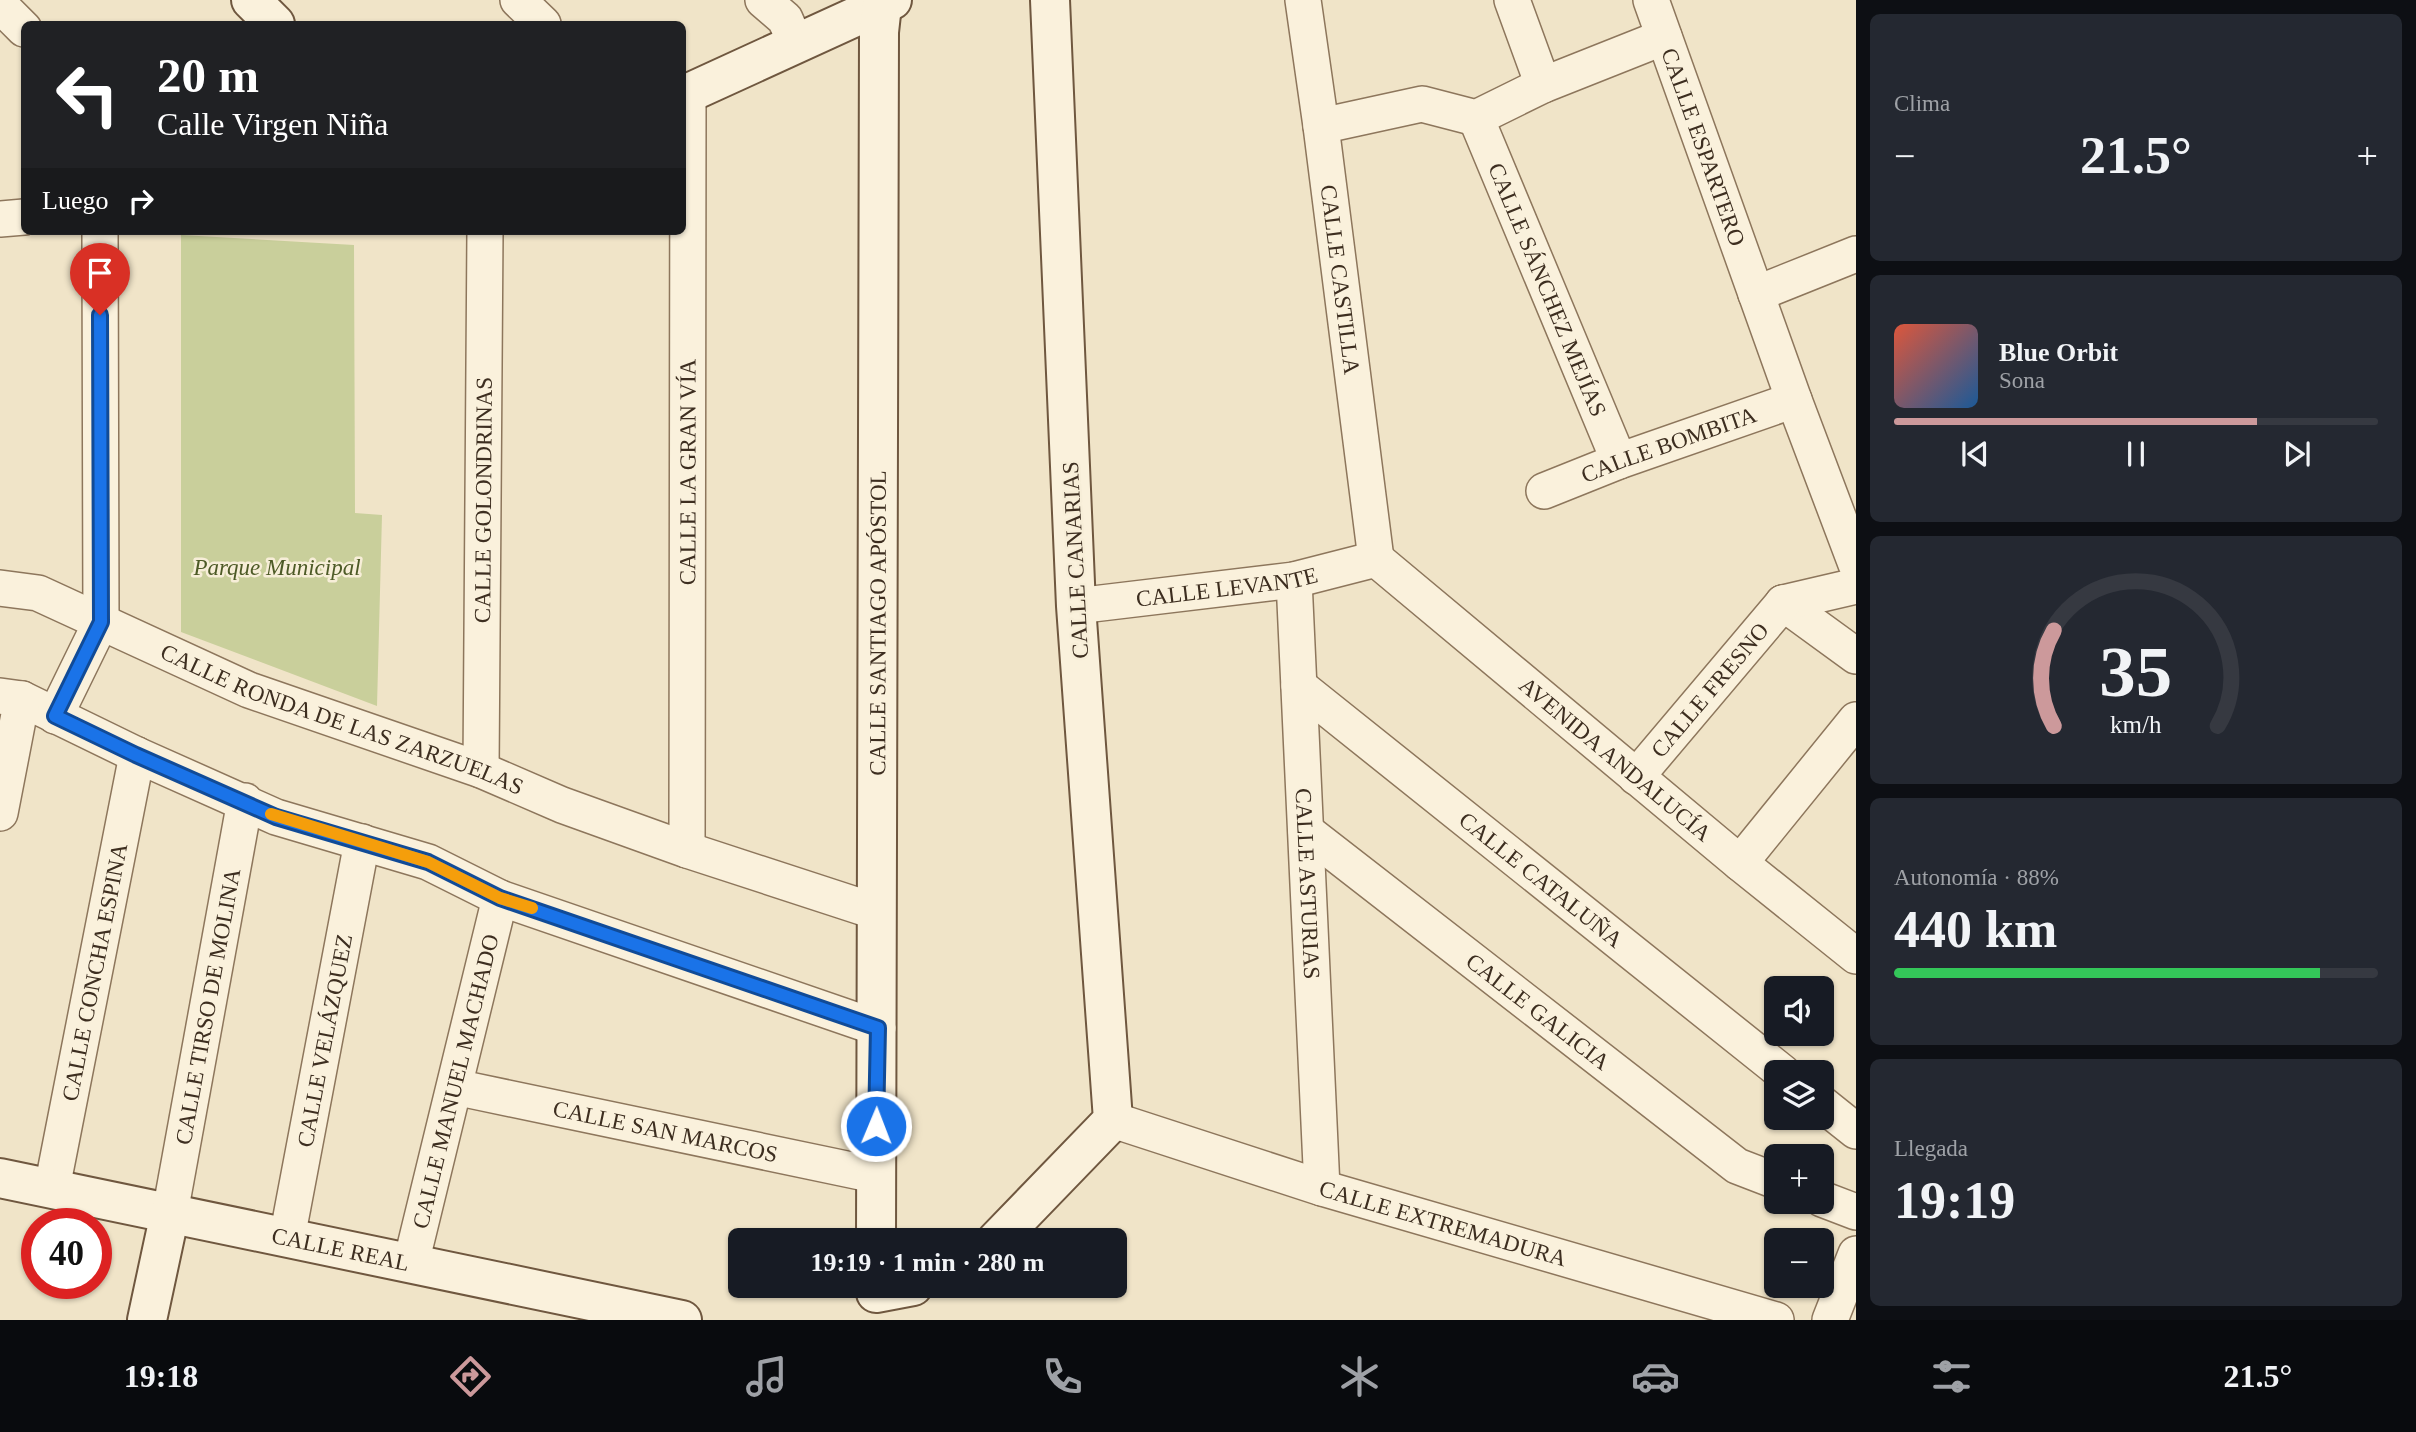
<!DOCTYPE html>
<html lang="es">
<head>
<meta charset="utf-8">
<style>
  body { margin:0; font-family:Georgia,serif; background:#242831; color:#f1f3f6; height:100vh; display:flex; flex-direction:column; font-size:26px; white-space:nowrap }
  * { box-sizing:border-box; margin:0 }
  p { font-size:23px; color:#9ea1a6 }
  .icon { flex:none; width:38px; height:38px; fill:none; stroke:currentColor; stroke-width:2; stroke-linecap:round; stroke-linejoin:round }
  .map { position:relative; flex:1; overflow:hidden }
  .details { display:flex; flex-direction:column; gap:14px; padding:14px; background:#0d0f14; width:560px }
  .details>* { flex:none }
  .guide { position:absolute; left:21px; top:21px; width:665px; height:214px; border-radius:10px; box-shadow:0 2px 5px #0004; background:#202124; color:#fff; overflow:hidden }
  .fabs { position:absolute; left:1764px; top:976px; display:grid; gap:14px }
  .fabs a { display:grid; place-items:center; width:70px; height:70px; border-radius:10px; background:#171b24; box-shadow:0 2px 5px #0004; font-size:35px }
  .speed { position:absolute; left:21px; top:1208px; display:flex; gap:14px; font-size:35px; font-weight:700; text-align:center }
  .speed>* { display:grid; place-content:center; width:91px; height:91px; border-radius:50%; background:#171b24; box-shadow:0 2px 5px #0004; line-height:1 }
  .speed .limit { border:10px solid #d22; background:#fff; color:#111 }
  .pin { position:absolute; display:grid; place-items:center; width:60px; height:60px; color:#fff; margin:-72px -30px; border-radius:50% 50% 50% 0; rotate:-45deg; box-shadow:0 0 7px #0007 }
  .pin .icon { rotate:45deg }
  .me { position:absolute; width:77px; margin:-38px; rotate:1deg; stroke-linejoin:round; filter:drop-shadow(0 0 5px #0008) }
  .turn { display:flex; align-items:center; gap:24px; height:147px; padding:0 21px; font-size:32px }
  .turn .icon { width:91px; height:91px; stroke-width:2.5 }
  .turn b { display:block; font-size:49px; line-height:60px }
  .then { display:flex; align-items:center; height:66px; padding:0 21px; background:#0003; gap:14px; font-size:26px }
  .big { font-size:52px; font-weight:700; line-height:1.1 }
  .details .widget { flex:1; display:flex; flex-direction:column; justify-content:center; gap:10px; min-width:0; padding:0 24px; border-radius:10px; background:#242831 }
  .details .dial { align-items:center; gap:0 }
  .dial svg { height:182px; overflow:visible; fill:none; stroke:#363941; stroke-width:7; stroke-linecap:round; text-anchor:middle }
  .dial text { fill:#f1f3f6; stroke:none }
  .song { display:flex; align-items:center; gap:21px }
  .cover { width:84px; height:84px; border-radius:10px; background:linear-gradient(135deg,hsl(10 70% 55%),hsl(210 70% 35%)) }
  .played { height:7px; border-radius:4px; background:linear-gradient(90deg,#cc999b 75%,#363941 75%) }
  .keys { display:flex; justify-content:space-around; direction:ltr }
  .heat { display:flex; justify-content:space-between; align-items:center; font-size:38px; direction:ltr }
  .charge { height:10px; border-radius:5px; background:linear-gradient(90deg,#34c759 88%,#363941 0) }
  .trip { position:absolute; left:728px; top:1228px; width:399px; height:70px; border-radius:10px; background:#171b24; box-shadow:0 2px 5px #0004; font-weight:700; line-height:70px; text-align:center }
  .menu { display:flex; height:112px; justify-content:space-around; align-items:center; background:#090b0e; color:#9ea1a6 }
  .menu .icon { width:49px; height:49px }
  .menu .active { color:#cc999b }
  .menu b { font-size:32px; color:#f1f3f6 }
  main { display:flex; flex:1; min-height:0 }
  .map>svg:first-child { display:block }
  .park { fill:#c9cf9b }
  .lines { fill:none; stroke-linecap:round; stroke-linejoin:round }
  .street-casing { stroke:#8d765c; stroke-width:38 }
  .secondary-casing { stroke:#6f573f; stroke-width:42 }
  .street { stroke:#faf1dc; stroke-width:35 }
  .secondary { stroke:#faf1dc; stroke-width:38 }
  .route-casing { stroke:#114b97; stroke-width:18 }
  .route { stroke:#1a73e8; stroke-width:12 }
  .slow { stroke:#f59e0b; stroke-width:12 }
  .labels { text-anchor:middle; stroke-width:5; stroke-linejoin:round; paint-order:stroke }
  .street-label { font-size:23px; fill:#3d2e20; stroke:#f7eed8 }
  .park-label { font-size:23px; font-style:italic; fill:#4d5a26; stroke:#f7eed8 }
</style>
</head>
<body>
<main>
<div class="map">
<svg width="1856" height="1320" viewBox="0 0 1856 1320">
  <rect width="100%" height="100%" fill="#f0e4c8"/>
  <!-- park -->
  <path class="park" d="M181,235L354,245L355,513L382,515L377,706L181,632Z"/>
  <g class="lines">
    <!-- street casing -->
    <g class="street-casing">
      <g id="street">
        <path d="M518,0L543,24"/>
        <path d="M763,0L785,19L796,44"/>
        <path id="s1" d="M1303,0L1321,126L1376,559"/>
        <path d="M1512,0L1543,85"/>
        <path id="s2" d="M1651,0L1794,400L1856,564"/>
        <path d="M0,5L24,29"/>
        <path id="s3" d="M1476,118L1619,461"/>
        <path d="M1321,126L1422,104L1476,118L1543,85L1664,37"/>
        <path d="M0,219L24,217"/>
        <path d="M1756,294L1856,254"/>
        <path id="s4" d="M1544,491L1619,461L1794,400"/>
        <path id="s5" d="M1376,559L1740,863L1856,956"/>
        <path id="s6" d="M1294,580L1322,1188"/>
        <path id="s7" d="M0,588L38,593L249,690L481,770L562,805L687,850L877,912"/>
        <path d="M1783,603L1856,656"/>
        <path d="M1783,603L1856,586"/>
        <path id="s8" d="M1076,606L1294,580L1376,559"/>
        <path id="s9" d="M1299,686L1783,1073"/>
        <path d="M0,696L22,699L137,755L276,817L428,862L500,898L878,1028"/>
        <path d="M55,716L101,622L100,231"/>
        <path id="s10" d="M481,770L485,231"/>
        <path id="s11" d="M1636,777L1783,603"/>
        <path d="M0,813L22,699"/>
        <path id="s12" d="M1306,831L1737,1166L1776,1181"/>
        <path id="s13" d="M687,850L688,94"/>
        <path d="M1740,863L1856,720"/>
        <path id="s14" d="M455,1087L875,1175"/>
        <path d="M1822,1104L1856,1131"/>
        <path id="s15" d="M1113,1120L1322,1188L1776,1320"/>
        <path id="s16" d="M52,1188L137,755"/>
        <path d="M1822,1199L1856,1212"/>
        <path id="s17" d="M170,1213L245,801"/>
        <path id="s18" d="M287,1238L362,842"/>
        <path id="s19" d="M411,1263L500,898"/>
        <path d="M1830,1320L1856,1254"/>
      </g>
    </g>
    <!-- secondary casing -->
    <g class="secondary-casing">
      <g id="secondary">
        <path d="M251,0L275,24"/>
        <path d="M682,96L892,0"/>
        <path id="s20" d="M0,1178L682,1320"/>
        <path id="s21" d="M876,1241L879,32L882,5"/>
        <path d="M996,1241L1113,1120L1076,606L1050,0"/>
        <path d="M876,1293L913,1286"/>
        <path d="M147,1320L170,1213"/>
      </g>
    </g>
    <!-- street -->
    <use href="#street" class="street"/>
    <!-- secondary -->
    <use href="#secondary" class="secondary"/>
  </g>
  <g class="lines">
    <!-- route casing -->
    <g class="route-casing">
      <path id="route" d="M100,315L101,622L55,716L136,755L276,817L428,862L500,898L878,1028L876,1126"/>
    </g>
    <!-- route -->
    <use href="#route" class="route"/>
    <!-- slow -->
    <path class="slow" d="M271,814L428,862L500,898L532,908"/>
  </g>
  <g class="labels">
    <!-- street labels -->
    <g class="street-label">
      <text dy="8" stroke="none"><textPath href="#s2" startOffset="156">CALLE ESPARTERO</textPath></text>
      <text dy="8" stroke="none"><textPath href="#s1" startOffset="282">CALLE CASTILLA</textPath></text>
      <text dy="8" stroke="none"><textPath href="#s3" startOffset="186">CALLE SÁNCHEZ MEJÍAS</textPath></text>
      <text dy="8" stroke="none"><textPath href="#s4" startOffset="133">CALLE BOMBITA</textPath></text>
      <text dy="8" stroke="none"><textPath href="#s13" startOffset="378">CALLE LA GRAN VÍA</textPath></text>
      <text dy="8" stroke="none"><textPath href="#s10" startOffset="270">CALLE GOLONDRINAS</textPath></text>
      <text transform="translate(1075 560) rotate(-93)" y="8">CALLE CANARIAS</text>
      <text dy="8" stroke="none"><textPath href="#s8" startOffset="152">CALLE LEVANTE</textPath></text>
      <text dy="8" stroke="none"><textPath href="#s21" startOffset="618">CALLE SANTIAGO APÓSTOL</textPath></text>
      <text dy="8" stroke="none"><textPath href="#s11" startOffset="114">CALLE FRESNO</textPath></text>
      <text dy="8" stroke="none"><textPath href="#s7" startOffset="368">CALLE RONDA DE LAS ZARZUELAS</textPath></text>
      <text dy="8" stroke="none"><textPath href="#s5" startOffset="312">AVENIDA ANDALUCÍA</textPath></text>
      <text dy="8" stroke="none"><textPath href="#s9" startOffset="310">CALLE CATALUÑA</textPath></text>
      <text dy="8" stroke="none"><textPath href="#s6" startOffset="304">CALLE ASTURIAS</textPath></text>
      <text dy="8" stroke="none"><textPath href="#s16" startOffset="220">CALLE CONCHA ESPINA</textPath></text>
      <text dy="8" stroke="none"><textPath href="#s17" startOffset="210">CALLE TIRSO DE MOLINA</textPath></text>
      <text dy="8" stroke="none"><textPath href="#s12" startOffset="294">CALLE GALICIA</textPath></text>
      <text dy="8" stroke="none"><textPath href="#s18" startOffset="201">CALLE VELÁZQUEZ</textPath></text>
      <text dy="8" stroke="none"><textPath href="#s19" startOffset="187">CALLE MANUEL MACHADO</textPath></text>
      <text dy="8" stroke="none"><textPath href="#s14" startOffset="215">CALLE SAN MARCOS</textPath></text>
      <text dy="8" stroke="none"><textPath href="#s15" startOffset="346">CALLE EXTREMADURA</textPath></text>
      <text dy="8" stroke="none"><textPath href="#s20" startOffset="348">CALLE REAL</textPath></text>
    </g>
    <!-- park labels -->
    <g class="park-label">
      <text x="277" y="575">Parque Municipal</text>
    </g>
  </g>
</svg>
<div class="fabs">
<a><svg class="icon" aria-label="sound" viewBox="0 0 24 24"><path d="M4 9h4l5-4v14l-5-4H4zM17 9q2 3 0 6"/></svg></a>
<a><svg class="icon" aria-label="layers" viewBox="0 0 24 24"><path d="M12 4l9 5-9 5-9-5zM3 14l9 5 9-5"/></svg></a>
<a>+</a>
<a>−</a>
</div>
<div class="speed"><div class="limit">40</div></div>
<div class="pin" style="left:100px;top:315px;background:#d93025"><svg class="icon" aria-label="arrive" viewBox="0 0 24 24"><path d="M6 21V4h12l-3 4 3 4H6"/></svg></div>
<svg class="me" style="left:876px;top:1126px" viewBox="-20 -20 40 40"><circle r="17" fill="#1a73e8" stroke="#fff" stroke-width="3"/><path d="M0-11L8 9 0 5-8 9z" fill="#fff"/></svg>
<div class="trip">19:19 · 1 min · 280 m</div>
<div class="guide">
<div class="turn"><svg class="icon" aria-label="left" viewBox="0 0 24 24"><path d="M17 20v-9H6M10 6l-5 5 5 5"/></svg><div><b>20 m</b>Calle Virgen Niña</div></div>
<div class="then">Luego<svg class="icon" aria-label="right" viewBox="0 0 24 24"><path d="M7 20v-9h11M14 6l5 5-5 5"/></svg></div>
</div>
</div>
<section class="details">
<div class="widget"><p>Clima</p>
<div class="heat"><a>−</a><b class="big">21.5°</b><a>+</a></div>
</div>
<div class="widget">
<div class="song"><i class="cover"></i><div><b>Blue Orbit</b><p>Sona</p></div></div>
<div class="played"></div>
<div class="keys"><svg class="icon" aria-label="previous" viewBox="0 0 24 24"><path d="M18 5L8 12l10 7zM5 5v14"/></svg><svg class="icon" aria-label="pause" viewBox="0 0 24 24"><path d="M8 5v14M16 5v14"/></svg><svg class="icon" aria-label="next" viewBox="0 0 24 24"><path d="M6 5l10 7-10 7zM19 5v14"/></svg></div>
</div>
<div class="widget dial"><svg viewBox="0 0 100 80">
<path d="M14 69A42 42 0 1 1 86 69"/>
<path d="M14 69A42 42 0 0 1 14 27" stroke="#cc999b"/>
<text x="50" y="56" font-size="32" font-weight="700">35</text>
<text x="50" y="72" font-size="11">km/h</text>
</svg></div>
<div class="widget"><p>Autonomía · 88%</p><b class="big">440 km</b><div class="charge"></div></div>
<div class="widget"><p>Llegada</p><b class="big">19:19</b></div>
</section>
</main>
<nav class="menu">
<b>19:18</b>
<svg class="icon active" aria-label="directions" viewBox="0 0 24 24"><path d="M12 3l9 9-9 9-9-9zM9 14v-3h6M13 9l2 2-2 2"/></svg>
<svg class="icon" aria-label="music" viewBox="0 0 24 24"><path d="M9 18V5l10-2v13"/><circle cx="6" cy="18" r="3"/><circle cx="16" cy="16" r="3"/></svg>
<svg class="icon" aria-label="phone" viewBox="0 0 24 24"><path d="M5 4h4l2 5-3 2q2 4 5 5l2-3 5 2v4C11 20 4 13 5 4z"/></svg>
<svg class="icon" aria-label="climate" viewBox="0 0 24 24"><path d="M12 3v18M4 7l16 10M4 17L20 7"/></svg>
<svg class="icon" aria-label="car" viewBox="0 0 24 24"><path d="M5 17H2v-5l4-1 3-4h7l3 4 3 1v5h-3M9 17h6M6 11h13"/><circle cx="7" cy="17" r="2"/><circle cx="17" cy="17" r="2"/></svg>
<svg class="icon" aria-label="filters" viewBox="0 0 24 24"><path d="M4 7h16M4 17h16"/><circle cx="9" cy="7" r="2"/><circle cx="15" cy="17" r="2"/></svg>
<b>21.5°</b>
</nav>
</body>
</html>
